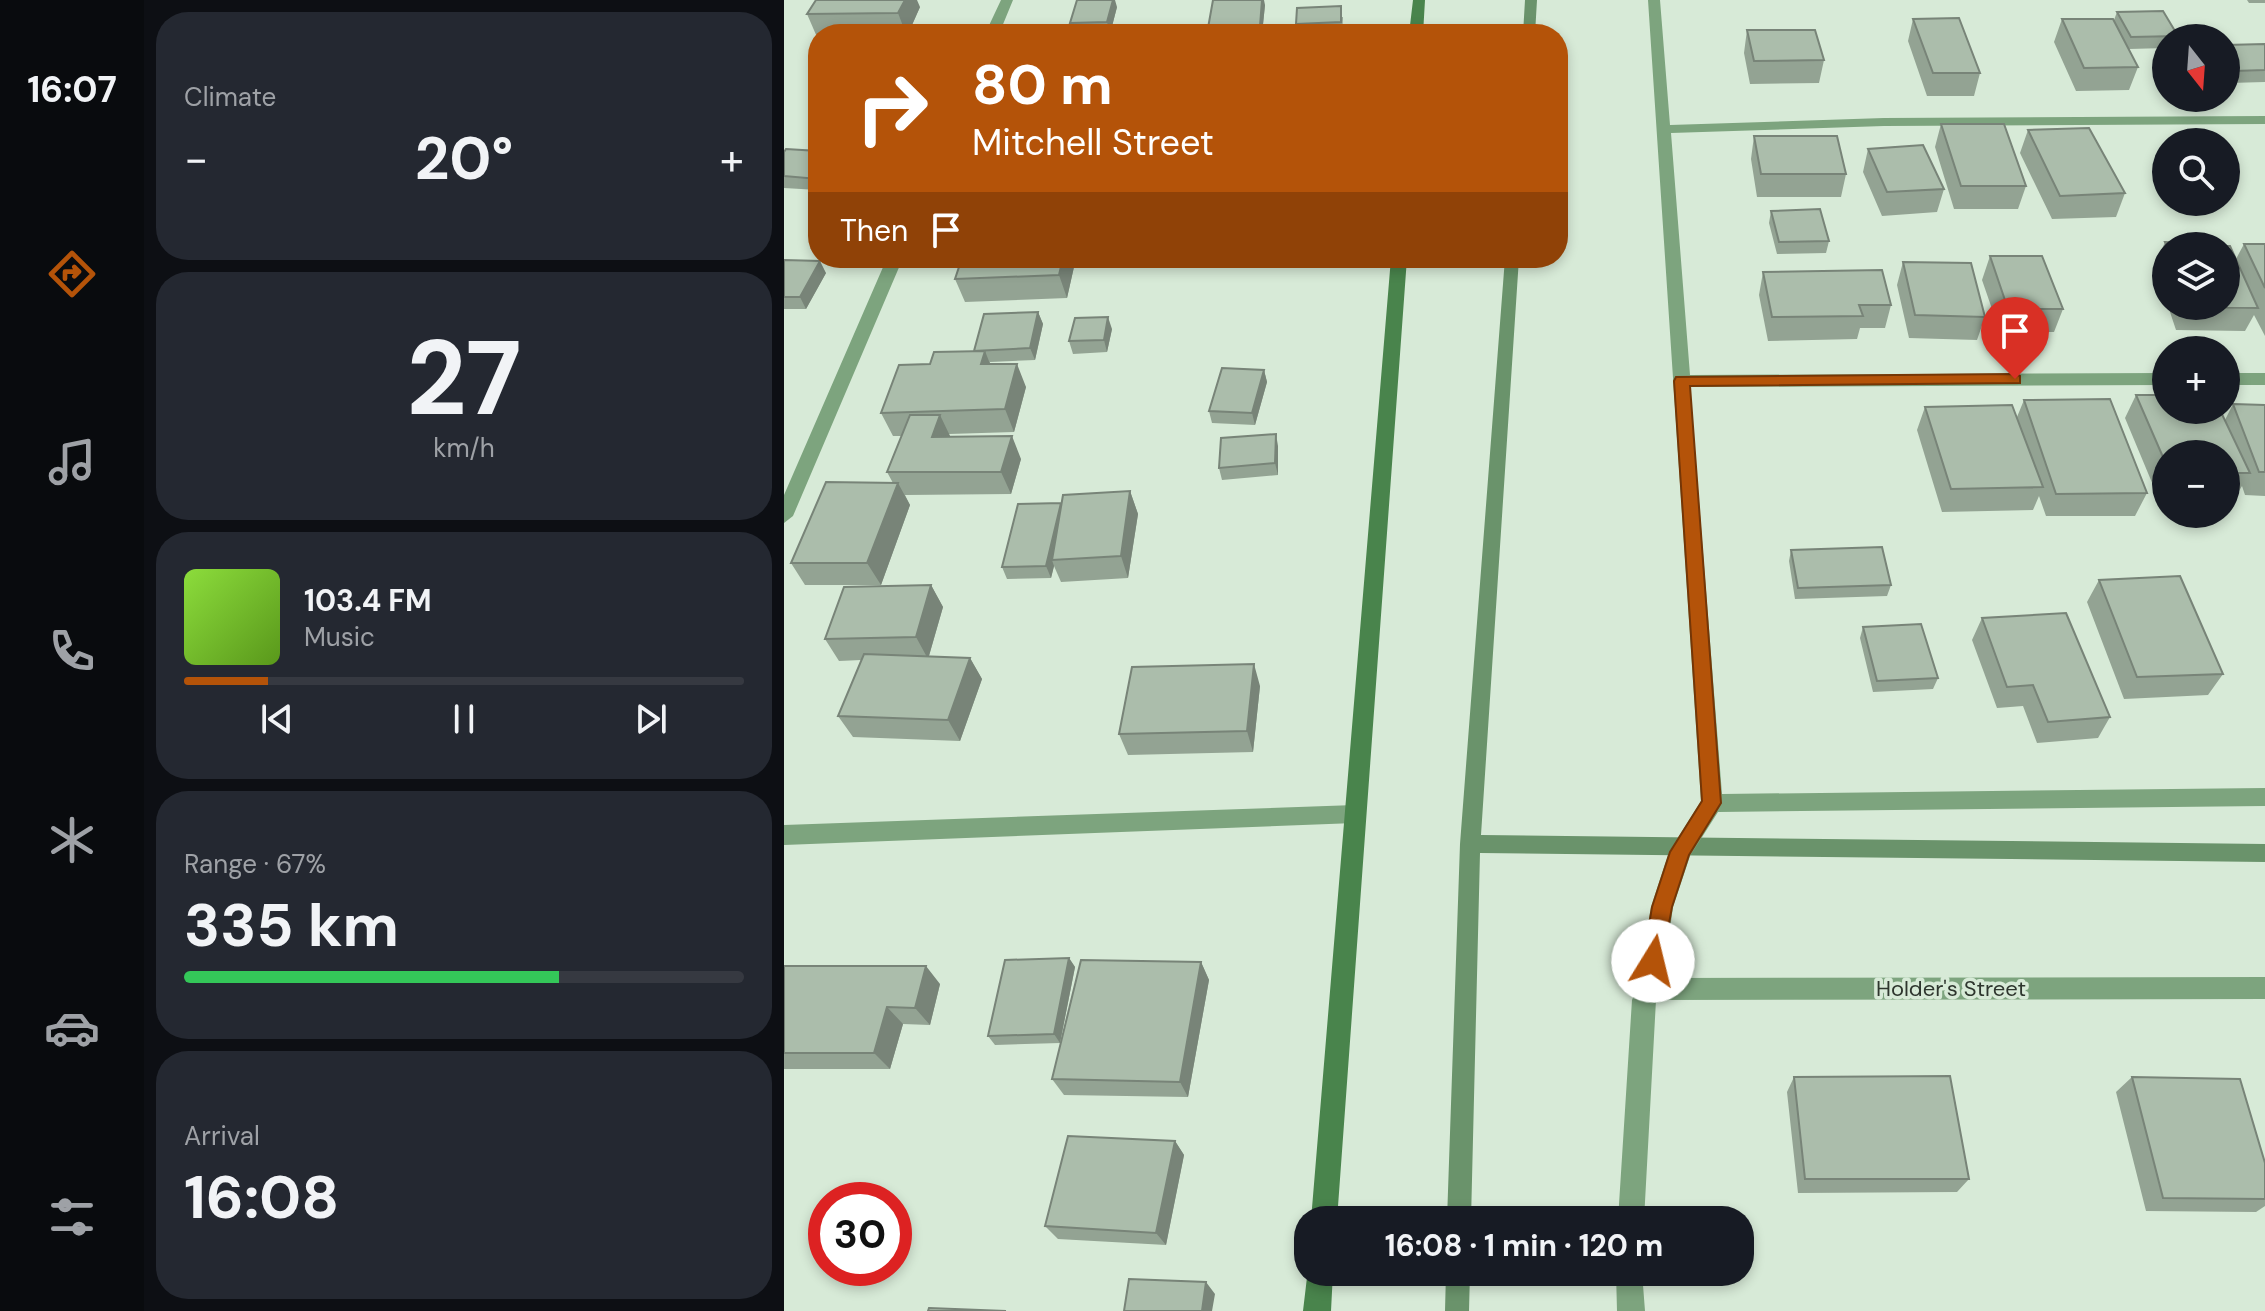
<!DOCTYPE html>
<html lang="en">
<head>
<meta charset="utf-8">
<style>
  body { margin:0; font-family:"DM Sans",sans-serif; background:#242831; color:#f1f3f6; height:100vh; display:flex; flex-direction:column; font-size:30px; white-space:nowrap }
  * { box-sizing:border-box; margin:0 }
  p { font-size:26px; color:#9ea1a6 }
  .icon { flex:none; width:44px; height:44px; fill:none; stroke:currentColor; stroke-width:2; stroke-linecap:round; stroke-linejoin:round }
  .map { position:relative; flex:1; overflow:hidden }
  .details { display:flex; flex-direction:column; gap:12px; padding:12px; background:#0d0f14; width:640px }
  .details>* { flex:none }
  .banner { position:absolute; left:24px; top:24px; width:760px; height:244px; border-radius:32px; box-shadow:0 4px 12px #0003; background:#b45309; color:#fff; overflow:hidden }
  .needle { width:52px; rotate:163deg }
  .fabs { position:absolute; left:1368px; top:24px; display:grid; gap:16px }
  .fabs a { display:grid; place-items:center; width:88px; height:88px; border-radius:50%; background:#171b24; box-shadow:0 4px 12px #0003; font-size:40px }
  .speed { position:absolute; left:24px; top:1182px; display:flex; gap:16px; font-size:40px; font-weight:700; text-align:center }
  .speed>* { display:grid; place-content:center; width:104px; height:104px; border-radius:50%; background:#171b24; box-shadow:0 4px 12px #0003; line-height:1 }
  .speed .limit { border:12px solid #d22; background:#fff; color:#111 }
  .pin { position:absolute; display:grid; place-items:center; width:68px; height:68px; color:#fff; margin:-82px -34px; border-radius:50% 50% 50% 0; rotate:-45deg; box-shadow:0 0 8px #0007 }
  .pin .icon { rotate:45deg }
  .me { position:absolute; width:88px; margin:-44px; rotate:9deg; stroke-linejoin:round; filter:drop-shadow(0 0 6px #0008) }
  .turn { display:flex; align-items:center; gap:28px; height:168px; padding:0 32px; font-size:36px }
  .turn .icon { width:104px; height:104px; stroke-width:2.5 }
  .turn b { display:block; font-size:56px; line-height:68px }
  .then { display:flex; align-items:center; height:76px; padding:0 32px; background:#0003; gap:16px; font-size:30px }
  .big { font-size:60px; font-weight:700; line-height:1.1 }
  .details .widget { flex:1; display:flex; flex-direction:column; justify-content:center; gap:12px; min-width:0; padding:0 28px; border-radius:32px; background:#242831 }
  .details .dial { align-items:center; gap:0 }
  .dial b { font-size:104px; line-height:1 }
  .song { display:flex; align-items:center; gap:24px }
  .cover { width:96px; height:96px; border-radius:12px; background:linear-gradient(135deg,hsl(90 70% 55%),hsl(90 70% 35%)) }
  .played { height:8px; border-radius:4px; background:linear-gradient(90deg,#b45309 15%,#363941 15%) }
  .keys { display:flex; justify-content:space-around; direction:ltr }
  .heat { display:flex; justify-content:space-between; align-items:center; font-size:44px; direction:ltr }
  .charge { height:12px; border-radius:6px; background:linear-gradient(90deg,#34c759 67%,#363941 0) }
  .trip { position:absolute; left:510px; top:1206px; width:460px; height:80px; border-radius:32px; background:#171b24; box-shadow:0 4px 12px #0003; font-weight:700; line-height:80px; text-align:center }
  main { display:flex; flex:1; min-height:0 }
  .dock { display:flex; flex-direction:column; width:144px; justify-content:space-around; align-items:center; background:#090b0e; color:#9ea1a6 }
  .dock .icon { width:56px; height:56px }
  .dock .active { color:#b45309 }
  .dock b { font-size:36px; color:#f1f3f6 }
  .map>svg:first-child { display:block }
  .lines { fill:none; stroke-linecap:round; stroke-linejoin:round }
  .stream { fill:#6a936b; fill-rule:evenodd }
  .street { fill:#7da47e; fill-rule:evenodd }
  .secondary { fill:#49844c; fill-rule:evenodd }
  .wall { fill:#93a393 }
  .shaded-wall { fill:#788478 }
  .building { fill:#abbdab; stroke:#788478; stroke-width:2 }
  .route { fill:#b45309; stroke:#753606; stroke-width:2 }
  .labels { text-anchor:middle; stroke-width:7; stroke-linejoin:round; paint-order:stroke }
  .street-label { font-size:22px; fill:#2e362e; stroke:#d7ead7 }
</style>
</head>
<body>
<main>
<nav class="dock">
<b>16:07</b>
<svg class="icon active" aria-label="directions" viewBox="0 0 24 24"><path d="M12 3l9 9-9 9-9-9zM9 14v-3h6M13 9l2 2-2 2"/></svg>
<svg class="icon" aria-label="music" viewBox="0 0 24 24"><path d="M9 18V5l10-2v13"/><circle cx="6" cy="18" r="3"/><circle cx="16" cy="16" r="3"/></svg>
<svg class="icon" aria-label="phone" viewBox="0 0 24 24"><path d="M5 4h4l2 5-3 2q2 4 5 5l2-3 5 2v4C11 20 4 13 5 4z"/></svg>
<svg class="icon" aria-label="climate" viewBox="0 0 24 24"><path d="M12 3v18M4 7l16 10M4 17L20 7"/></svg>
<svg class="icon" aria-label="car" viewBox="0 0 24 24"><path d="M5 17H2v-5l4-1 3-4h7l3 4 3 1v5h-3M9 17h6M6 11h13"/><circle cx="7" cy="17" r="2"/><circle cx="17" cy="17" r="2"/></svg>
<svg class="icon" aria-label="filters" viewBox="0 0 24 24"><path d="M4 7h16M4 17h16"/><circle cx="9" cy="7" r="2"/><circle cx="15" cy="17" r="2"/></svg>
</nav>
<section class="details">
<div class="widget"><p>Climate</p>
<div class="heat"><a>−</a><b class="big">20°</b><a>+</a></div>
</div>
<div class="widget dial"><b>27</b><p>km/h</p></div>
<div class="widget">
<div class="song"><i class="cover"></i><div><b>103.4 FM</b><p>Music</p></div></div>
<div class="played"></div>
<div class="keys"><svg class="icon" aria-label="previous" viewBox="0 0 24 24"><path d="M18 5L8 12l10 7zM5 5v14"/></svg><svg class="icon" aria-label="pause" viewBox="0 0 24 24"><path d="M8 5v14M16 5v14"/></svg><svg class="icon" aria-label="next" viewBox="0 0 24 24"><path d="M6 5l10 7-10 7zM19 5v14"/></svg></div>
</div>
<div class="widget"><p>Range · 67%</p><b class="big">335 km</b><div class="charge"></div></div>
<div class="widget"><p>Arrival</p><b class="big">16:08</b></div>
</section>
<div class="map">
<svg width="1481" height="1311" viewBox="0 0 1481 1311">
  <rect width="100%" height="100%" fill="#d7ead7"/>
  <g class="lines">
    <!-- stream -->
    <path class="stream" d="M741,0H753L751,34H739Z
      M721,258H735L697,835L1481,844V862L696,853L687,1220H663L676,844Z
      M662,1272H686L685,1311H661Z"/>
    <!-- street -->
    <path class="street" d="M217,0H229L215,34H201Z
      M864,0H876L886,125L1100,118L1481,116V124L1100,126L887,133L906,375L1382,373V385L906,387L938,794L1481,788V806L934,812L906,856L889,907L879,978L1481,977V999L872,1000L860,1220H834L848,1000L853,988L867,907L885,852L917,801Z
      M103,258H119L9,516L0,523V495Z
      M1442,373H1481V385H1442Z
      M571,805L579,807L582,814L579,821L571,823L0,845V825Z
      M832,1272H858L861,1311H833Z"/>
    <!-- secondary -->
    <path class="secondary" d="M629,0H641L639,34H625Z
      M607,258H623L553,1220H527Z
      M524,1269V1272H549L547,1311H519Z"/>
  </g>
  <!-- wall -->
  <path class="wall" d="M1463,0H1481V3H1465Z
    M481,5L478,34H426L424,28Z
    M136,7L124,34H34L33,37L23,14Z
    M333,7L326,34H289L286,23Z
    M1333,12L1394,36V38H1382V48L1345,49L1354,67L1345,90L1292,91L1270,42L1278,19L1330,20Z
    M559,17L558,34H514L512,24Z
    M1129,19L1196,73L1190,96H1143L1124,41Z
    M963,30L1040,60L1035,83L966,84L960,53Z
    M1481,44V82L1445,83L1442,79V45Z
    M1157,124L1242,186L1234,209H1170L1151,147Z
    M1244,130L1341,193L1332,217L1268,219L1236,153Z
    M970,136L1062,174L1057,197H973L967,159Z
    M1084,149L1160,189L1153,212L1098,216L1079,172Z
    M34,151V190L0,188V152Z
    M987,211L1045,241L1042,253L993,254L985,223Z
    M1381,242L1382,246V300L1371,265Z
    M1460,244H1481V336L1470,315L1461,331L1392,330L1384,306H1442L1452,259Z
    M1206,256L1279,309L1270,332H1216L1198,280Z
    M292,258L283,298L181,302L171,279Z
    M0,260L42,273L22,309H0Z
    M1119,262L1201,317L1193,340L1125,338L1113,285Z
    M979,272L1107,305L1101,328H1076L1073,339L984,341L975,295Z
    M254,312L259,324L251,360L206,362V364L242,387L230,432L165,434L166,437L237,459L227,494L121,495L126,505L97,585H21L7,563L109,483L103,472L118,436H109L97,413L146,364L190,351Z
    M328,329L323,352L289,354L285,341Z
    M480,370L483,382L471,425L428,423L425,411Z
    M1352,395L1441,420L1449,404L1481,405V496L1461,495L1458,486L1452,496H1442V473L1382,454V497H1374L1341,418Z
    M1240,400L1363,493L1351,516H1262L1255,496L1249,510L1158,512L1133,430L1141,407L1233,417Z
    M494,446V475L438,480L435,468Z
    M346,491L354,514L344,578L277,582L270,566L267,578L223,579L218,567L277,503Z
    M1007,550L1107,585L1103,596L1011,599L1005,561Z
    M1315,580L1439,674L1424,695L1340,699L1303,602Z
    M147,585L159,607L145,656L186,658L198,679L176,741L69,737L54,716L77,660L55,661L41,639Z
    M1198,618L1326,717L1314,738L1253,743L1239,706L1213,708L1188,640Z
    M1079,627L1154,678L1149,689L1089,692L1076,638Z
    M476,686L469,752L344,755L335,734Z
    M285,958L291,967L276,1043L211,1045L204,1036Z
    M417,962L425,980L404,1097L280,1095L268,1079Z
    M0,966L156,984L146,1025L119,1024L106,1069H0Z
    M1010,1077L1185,1179L1173,1192L1014,1193L1003,1092Z
    M1348,1077L1481,1163V1206L1472,1212L1362,1211L1332,1092Z
    M391,1141L400,1155L382,1245L274,1239L261,1226Z"/>
  <!-- shaded-wall -->
  <path class="shaded-wall" d="M121,0H133L136,7L124,34H122L114,13Z
    M329,0H331L333,7L326,34L323,22Z
    M478,0H480L481,5L478,34H477L476,26Z
    M279,258H292L283,298L275,275Z
    M36,261L42,273L22,309L16,297Z
    M254,312L259,324L251,360L246,348Z
    M324,317L328,329L323,352L320,340Z
    M201,351L210,374L197,364Z
    M233,364L242,387L230,432L221,409Z
    M480,370L483,382L471,425L468,413Z
    M156,415L167,438L148,437Z
    M492,434L494,446V475L491,463Z
    M228,436L237,459L227,494L217,472Z
    M114,483L126,505L97,585L83,563Z
    M346,491L354,514L344,578L337,556Z
    M277,503L268,560L270,566L267,578L262,566Z
    M147,585L159,607L144,659L132,637Z
    M186,658L198,679L176,741L164,720Z
    M470,664L476,686L469,752L463,731Z
    M285,958L291,967L276,1043L270,1034Z
    M417,962L425,980L404,1097L396,1082Z
    M142,966L156,984L146,1025L131,1008Z
    M103,1007L119,1024L106,1069L90,1053Z
    M391,1141L400,1155L382,1245L372,1233Z
    M422,1282L431,1294L428,1311H418Z"/>
  <!-- building -->
  <path class="building" d="M32,0H121L114,13L23,14Z
    M293,0H329L323,22L286,23Z
    M429,0H478L476,26L424,28Z
    M557,6V22L512,24L513,8Z
    M1379,11L1394,36L1347,37L1333,12Z
    M1175,18L1196,73H1149L1129,19Z
    M1278,19H1329L1354,67L1300,68Z
    M963,30H1031L1040,60L970,61Z
    M1481,44V70L1450,71L1442,60V45Z
    M1157,124H1220L1242,186H1177Z
    M1305,128L1341,193L1276,196L1244,130Z
    M970,136H1053L1062,174H977Z
    M1139,145L1160,189L1103,192L1084,149Z
    M2,149L34,151V179L0,176V152Z
    M1036,209L1045,241L995,242L987,211Z
    M1381,242L1440,246H1383Z
    M1460,244H1481V288Z
    M1442,246H1446L1474,308L1403,307L1442,306Z
    M1206,256H1258L1279,309H1224Z
    M178,258H279L275,275L171,279Z
    M0,260L36,261L16,297H0Z
    M1119,262L1187,263L1201,317L1131,315Z
    M1098,270L1107,305H1075L1079,316L988,317L979,272Z
    M254,312L246,348L190,351L200,314Z
    M324,317L320,340L285,341L291,318Z
    M201,351L197,364H233L221,409L97,413L115,365L146,364L150,352Z
    M438,368L480,370L468,413L425,411Z
    M1352,395H1382V410H1436L1466,473H1442V454H1382V464Z
    M1326,399L1363,493L1272,494L1240,400Z
    M1449,404L1481,405V472H1475Z
    M1228,405L1259,487L1167,489L1141,407Z
    M126,415H156L148,437L228,436L217,472H103Z
    M492,434L491,463L435,468L437,438Z
    M42,482L114,483L83,563H7Z
    M346,491L337,556L268,560L279,495Z
    M277,503L262,566L218,567L234,504Z
    M1098,547L1107,585L1014,588L1007,550Z
    M1396,576L1439,674L1353,677L1315,580Z
    M147,585L132,637L41,639L60,587Z
    M1282,613L1326,717L1264,722L1249,685L1223,687L1198,618Z
    M1137,624L1154,678L1093,681L1079,627Z
    M80,654L186,658L164,720L54,716Z
    M470,664L463,731L335,734L348,667Z
    M285,958L270,1034L204,1036L221,960Z
    M297,960L417,962L396,1082L268,1079Z
    M0,966H142L131,1008L103,1007L90,1053H0Z
    M1166,1076L1185,1179H1021L1010,1077Z
    M1348,1077L1456,1079L1481,1163V1199L1379,1198Z
    M284,1136L391,1141L372,1233L261,1226Z
    M345,1279L422,1282L418,1311H340Z
    M145,1308L222,1311H144Z"/>
  <!-- route -->
  <path class="route" d="M1231,374L1236,376V383L906,386L937,803L905,855L888,907L877,968L869,971L862,968L859,961L868,907L886,852L918,801L890,381L892,377Z"/>
  <g class="labels">
    <!-- street labels -->
    <g class="street-label">
      <text x="1167" y="996">Holder's Street</text>
    </g>
  </g>
</svg>
<div class="fabs">
<a><svg class="needle" viewBox="-14 -14 28 28"><path d="M0-13l5 13h-10z" fill="#e53935"/><path d="M0 13l5-13h-10z" fill="#9ea1a6"/></svg></a>
<a><svg class="icon" aria-label="search" viewBox="0 0 24 24"><circle cx="10" cy="10" r="6"/><path d="M15 15l6 6"/></svg></a>
<a><svg class="icon" aria-label="layers" viewBox="0 0 24 24"><path d="M12 4l9 5-9 5-9-5zM3 14l9 5 9-5"/></svg></a>
<a>+</a>
<a>−</a>
</div>
<div class="speed"><div class="limit">30</div></div>
<div class="pin" style="left:1231px;top:379px;background:#d93025"><svg class="icon" aria-label="arrive" viewBox="0 0 24 24"><path d="M6 21V4h12l-3 4 3 4H6"/></svg></div>
<svg class="me" style="left:869px;top:961px" viewBox="-20 -20 40 40"><circle r="19" fill="#fff"/><path d="M0-13L10 11 0 6-10 11z" fill="#b45309"/></svg>
<div class="trip">16:08 · 1 min · 120 m</div>
<div class="banner">
<div class="turn"><svg class="icon" aria-label="right" viewBox="0 0 24 24"><path d="M7 20v-9h11M14 6l5 5-5 5"/></svg><div><b>80 m</b>Mitchell Street</div></div>
<div class="then">Then<svg class="icon" aria-label="arrive" viewBox="0 0 24 24"><path d="M6 21V4h12l-3 4 3 4H6"/></svg></div>
</div>
</div>
</main>
</body>
</html>
